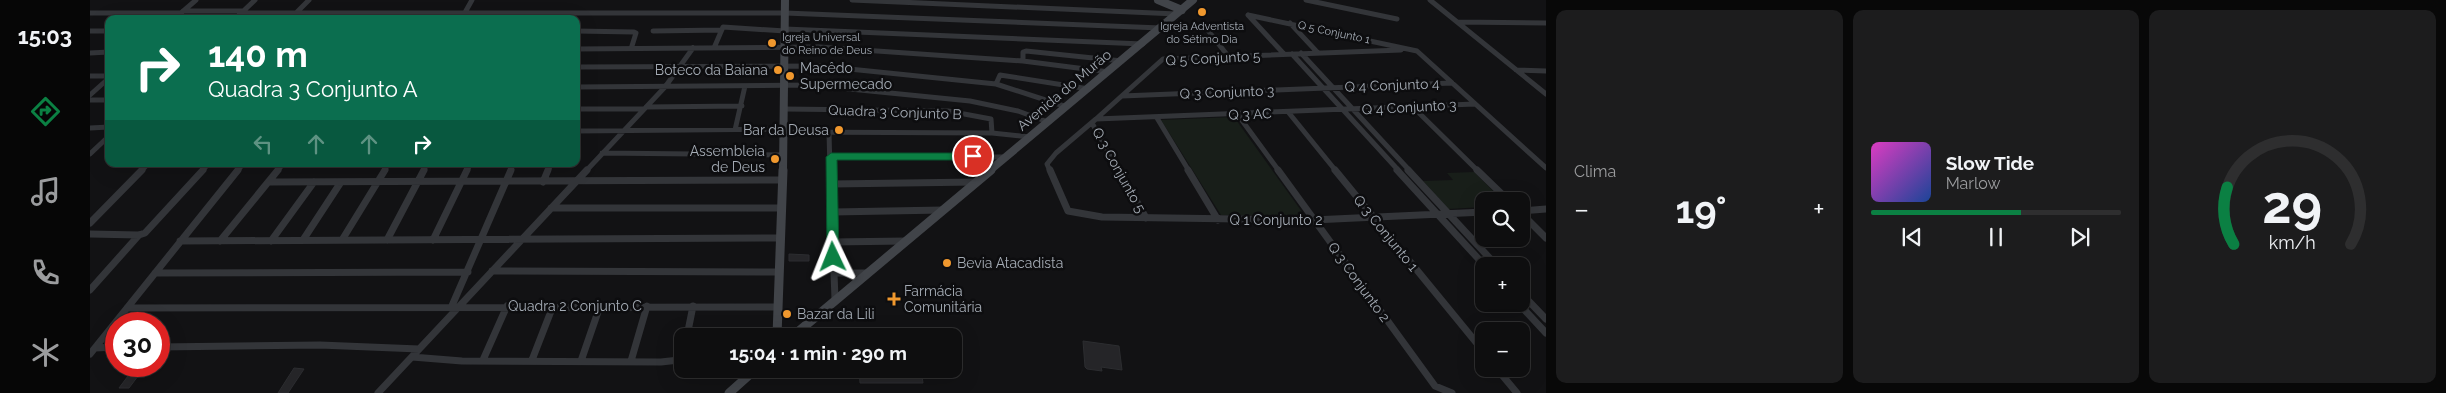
<!DOCTYPE html>
<html lang="pt">
<head>
<meta charset="utf-8">
<style>
  body { margin:0; font-family:Raleway,sans-serif; background:#1c1c1d; color:#f1f3f6; height:100vh; display:flex; flex-direction:column; font-size:19px; white-space:nowrap }
  * { box-sizing:border-box; margin:0 }
  p { font-size:16px; color:#9b9c9e }
  .icon { flex:none; width:28px; height:28px; fill:none; stroke:currentColor; stroke-width:2; stroke-linecap:round; stroke-linejoin:round }
  .map { position:relative; flex:1; overflow:hidden }
  .sheet { display:flex; flex-direction:column; gap:10px; padding:10px; background:#080808; width:900px }
  .sheet>* { flex:none }
  .hud { position:absolute; left:15px; top:15px; width:475px; height:152px; border-radius:10px; box-shadow:0 5px 20px #0002,0 0 0 1px #2e2e2f; background:#0b6e4f; color:#fff; overflow:hidden }
  .controls { position:absolute; left:1385px; top:192px; display:grid; gap:10px }
  .controls a { display:grid; place-items:center; width:55px; height:55px; border-radius:10px; background:#0e0e0f; box-shadow:0 5px 20px #0002,0 0 0 1px #2e2e2f; font-size:25px }
  .speed { position:absolute; left:15px; top:312px; display:flex; gap:10px; font-size:25px; font-weight:700; text-align:center }
  .speed>* { display:grid; place-content:center; width:65px; height:65px; border-radius:50%; background:#0e0e0f; box-shadow:0 5px 20px #0002,0 0 0 1px #2e2e2f; line-height:1 }
  .speed .limit { border:8px solid #d22; background:#fff; color:#111 }
  .pin { position:absolute; display:grid; place-items:center; width:42px; height:42px; color:#fff; margin:-21px; border:2px solid #fff; border-radius:50%; box-shadow:0 1px 5px #0007 }
  .me { position:absolute; width:55px; margin:-28px; rotate:358deg; stroke-linejoin:round; filter:drop-shadow(0 0 4px #0008) }
  .turn { display:flex; align-items:center; gap:18px; height:105px; padding:0 20px; font-size:22px }
  .turn .icon { width:65px; height:65px; stroke-width:2.5 }
  .turn b { display:block; font-size:35px; line-height:42px }
  .lanes { display:flex; align-items:center; height:48px; padding:0 20px; background:#0003; justify-content:center; gap:25px; direction:ltr }
  .lanes .off { opacity:.35 }
  .big { font-size:38px; font-weight:700; line-height:1.1 }
  .sheet .card { flex:1; display:flex; flex-direction:column; justify-content:center; gap:8px; min-width:0; padding:0 18px; border-radius:10px; background:#1c1c1d }
  .sheet .dial { align-items:center; gap:0 }
  .dial svg { height:130px; overflow:visible; fill:none; stroke:#2e2e2f; stroke-width:7; stroke-linecap:round; text-anchor:middle }
  .dial text { fill:#f1f3f6; stroke:none }
  .song { display:flex; align-items:center; gap:15px }
  .cover { width:60px; height:60px; border-radius:8px; background:linear-gradient(135deg,hsl(310 70% 55%),hsl(220 70% 35%)) }
  .played { height:5px; border-radius:2px; background:linear-gradient(90deg,#0b8043 60%,#2e2e2f 60%) }
  .keys { display:flex; justify-content:space-around; direction:ltr }
  .heat { display:flex; justify-content:space-between; align-items:center; font-size:28px; direction:ltr }
  .sheet .tiles { flex:1; display:grid; gap:10px; grid-template-columns:repeat(3,1fr) }
  .trip { position:absolute; left:584px; top:328px; width:288px; height:50px; border-radius:10px; background:#0e0e0f; box-shadow:0 5px 20px #0002,0 0 0 1px #2e2e2f; font-weight:700; line-height:50px; text-align:center }
  main { display:flex; flex:1; min-height:0 }
  .dock { display:flex; flex-direction:column; width:90px; justify-content:space-around; align-items:center; background:#060606; color:#9b9c9e }
  .dock .icon { width:35px; height:35px }
  .dock .on { color:#0b8043 }
  .dock b { font-size:22px; color:#f1f3f6 }
  .map>svg:first-child { display:block }
  .green { fill:#181e19 }
  .building { fill:#252528; stroke:#2c2d30 }
  .lines { fill:none; stroke-linecap:round; stroke-linejoin:round }
  .street-far1 { stroke:#333539; stroke-width:5 }
  .street { stroke:#333539; stroke-width:7 }
  .secondary-far1 { stroke:#414449; stroke-width:8 }
  .secondary { stroke:#414449; stroke-width:9 }
  .route { fill:#0b8043; stroke:#07532c }
  .poi-dot { fill:#f0982e; stroke:#0d0d0f; stroke-width:2 }
  .labels { text-anchor:middle; stroke-width:5; stroke-linejoin:round; paint-order:stroke }
  .far-poi-label { font-size:11px; fill:#a4abb4; stroke:#0d0d0f }
  .far-street-label { font-size:11px; fill:#a4abb4; stroke:#0d0d0f }
  .street-label { font-size:14px; fill:#a4abb4; stroke:#0d0d0f }
  .poi-label { font-size:14px; fill:#a4abb4; stroke:#0d0d0f; text-anchor:start }
</style>
</head>
<body>
<main>
<nav class="dock">
<b>15:03</b>
<svg class="icon on" aria-label="directions" viewBox="0 0 24 24"><path d="M12 3l9 9-9 9-9-9zM9 14v-3h6M13 9l2 2-2 2"/></svg>
<svg class="icon" aria-label="music" viewBox="0 0 24 24"><path d="M9 18V5l10-2v13"/><circle cx="6" cy="18" r="3"/><circle cx="16" cy="16" r="3"/></svg>
<svg class="icon" aria-label="phone" viewBox="0 0 24 24"><path d="M5 4h4l2 5-3 2q2 4 5 5l2-3 5 2v4C11 20 4 13 5 4z"/></svg>
<svg class="icon" aria-label="climate" viewBox="0 0 24 24"><path d="M12 3v18M4 7l16 10M4 17L20 7"/></svg>
</nav>
<div class="map">
<svg width="1456" height="393" viewBox="0 0 1456 393">
  <rect width="100%" height="100%" fill="#121214"/>
  <!-- green -->
  <path class="green" d="M1144,117L1215,216L1131,215L1071,120Z
    M1384,172L1413,201H1394V207L1358,209L1333,181L1363,180L1357,173Z"/>
  <!-- building -->
  <path class="building" d="M699,254L719,255V261H699Z
    M993,341L1029,346L1032,370L1011,367L1012,371L997,369L995,367Z
    M44,368H54L39,388H29Z
    M204,368L214,369L198,393H188Z
    M769,369H831L833,383H770Z"/>
  <g class="lines">
    <!-- street-far1 -->
    <path class="street-far1" d="M762,0L1087,14
      M1216,0L1307,19
      M1340,0L1456,94
      M93,11H154
      M0,13H90
      M151,13H695L1071,28
      M1158,15L1327,51L1456,168
      M1158,15L1194,54
      M373,16L382,0
      M84,19L106,0
      M145,19L165,0
      M200,19L219,0
      M1367,22L1456,23
      M1200,23L1228,53
      M1113,24L1138,56
      M695,29L1053,44
      M0,31H19
      M486,31L544,32L546,33L541,49
      M563,31L631,30
      M624,48L633,27L695,31
      M486,49L729,47L933,61L1019,72
      M0,53L19,52
      M1211,53L1320,171
      M1202,54L1309,171
      M933,61V52L936,51L1032,61
      M486,67L730,66L906,84L977,107
      M1426,70L1456,71
      M0,76H19
      M906,84L910,75L999,89
      M486,87L720,85L880,101L928,111L958,122
      M0,95L19,78
      M1032,96L1362,83
      M0,100H19
      M556,107L652,106
      M1323,107L1388,171
      M486,109H554
      M695,109L858,111L901,119L902,133
      M1199,113L1246,171
      M1148,115L1189,171
      M1067,118L1099,171
      M1006,119L1073,59L1311,50
      M1002,123L1029,171
      M0,128L19,127
      M645,130L655,86
      M486,131L695,129
      M695,132L902,133L940,137
      M739,132L740,171
      M512,153L694,155
      M0,154L19,136
      M741,157H917
      M51,171L58,164
      M112,171L118,164
      M147,171L153,164
      M187,171L193,164
      M294,171L298,164
      M333,171L337,164
      M377,171L380,164
      M420,171L423,164
      M458,171L461,164
      M496,171L575,87L603,48
      M960,171L957,164L966,153L1006,119L1385,104"/>
    <!-- street -->
    <path class="street" d="M740,170L745,299
      M960,170L978,211L1012,217L1223,220L1394,212
      M1029,170L1056,218
      M1098,170L1128,220
      M1188,170L1345,386L1362,393
      M1245,170L1394,352
      M1307,170L1395,266
      M1318,170L1407,266
      M1387,170L1419,201
      M179,182L693,180
      M453,182L458,170
      M742,184L886,182
      M461,208H691
      M1431,211L1456,209
      M743,212L853,210
      M1431,213L1456,238
      M0,223L52,170
      M0,234L49,235L55,233L113,170
      M213,240L251,182
      M252,240L295,170
      M297,240L334,170
      M343,240L377,170
      M90,241L689,238
      M130,241L188,170
      M181,241L224,182
      M742,242L816,241
      M402,271L688,272
      M65,273L378,272
      M744,273H777
      M0,290L49,235
      M1431,293L1456,319
      M1429,304L1456,333
      M37,308L687,307
      M361,308L421,170
      M597,336L603,306
      M69,347L230,345L329,349
      M5,348L26,347
      M0,354L148,170
      M322,357L372,361L571,362L589,360L592,357
      M393,360L417,306
      M442,360L463,306
      M491,361L510,306
      M541,361L557,306
      M1407,369L1427,393
      M288,393L497,170"/>
    <!-- secondary-far1 -->
    <path class="secondary-far1" d="M1068,0L1092,10
      M693,171L695,0
      M899,171L1103,0"/>
    <!-- secondary -->
    <path class="secondary" d="M687,336L693,170
      M703,336L901,170
      M639,393L666,369"/>
  </g>
  <!-- route -->
  <path class="route" d="M741,153H883L888,156L883,160H747L749,257L743,262L737,257L736,157Z"/>
  <!-- markers -->
  <g class="poi-dot">
    <circle cx="1112" cy="12" r="5"/>
    <circle cx="682" cy="43" r="5"/>
    <circle cx="688" cy="70" r="5"/>
    <circle cx="700" cy="76" r="5"/>
    <circle cx="749" cy="130" r="5"/>
    <circle cx="685" cy="159" r="5"/>
    <circle cx="857" cy="263" r="5"/>
    <path d="M801.5 291.5h5v5h5v5h-5v5h-5v-5h-5v-5h5z"/>
    <circle cx="697" cy="314" r="5"/>
  </g>
  <g class="labels">
    <!-- far-poi labels -->
    <g class="far-poi-label">
      <text x="1112" y="30">Igreja Adventista<tspan x="1112" dy="13">do Sétimo Dia</tspan></text>
      <text x="692" y="41" text-anchor="start">Igreja Universal<tspan x="692" dy="13">do Reino de Deus</tspan></text>
    </g>
    <!-- far-street labels -->
    <g class="far-street-label">
      <text transform="translate(1244 32) rotate(12)" y="4">Q 5 Conjunto 1</text>
    </g>
    <!-- street labels -->
    <g class="street-label">
      <text transform="translate(1123 58) rotate(-3)" y="5">Q 5 Conjunto 5</text>
      <text transform="translate(1302 85) rotate(-2)" y="5">Q 4 Conjunto 4</text>
      <text transform="translate(974 90) rotate(-40)" y="5">Avenida do Murão</text>
      <text transform="translate(1137 92) rotate(-2)" y="5">Q 3 Conjunto 3</text>
      <text transform="translate(1319 107) rotate(-3)" y="5">Q 4 Conjunto 3</text>
      <text transform="translate(805 112) rotate(2)" y="5">Quadra 3 Conjunto B</text>
      <text transform="translate(1160 114) rotate(-2)" y="5">Q 3 AC</text>
      <text transform="translate(1029 170) rotate(61)" y="5">Q 3 Conjunto 5</text>
      <text x="1186" y="225">Q 1 Conjunto 2</text>
      <text transform="translate(1296 233) rotate(51)" y="5">Q 3 Conjunto 1</text>
      <text transform="translate(1269 282) rotate(54)" y="5">Q 3 Conjunto 2</text>
      <text x="485" y="311">Quadra 2 Conjunto C</text>
    </g>
    <!-- poi labels -->
    <g class="poi-label">
      <text x="710" y="73">Macêdo<tspan x="710" dy="16">Supermecado</tspan></text>
      <text x="678" y="75" text-anchor="end">Boteco da Baiana</text>
      <text x="739" y="135" text-anchor="end">Bar da Deusa</text>
      <text x="675" y="156" text-anchor="end">Assembleia<tspan x="675" dy="16">de Deus</tspan></text>
      <text x="867" y="268">Bevia Atacadista</text>
      <text x="814" y="296">Farmácia<tspan x="814" dy="16">Comunitária</tspan></text>
      <text x="707" y="319">Bazar da Lili</text>
    </g>
  </g>
</svg>
<div class="controls">
<a><svg class="icon" aria-label="search" viewBox="0 0 24 24"><circle cx="10" cy="10" r="6"/><path d="M15 15l6 6"/></svg></a>
<a>+</a>
<a>−</a>
</div>
<div class="speed"><div class="limit">30</div></div>
<div class="pin" style="left:883px;top:156px;background:#d93025"><svg class="icon" aria-label="arrive" viewBox="0 0 24 24"><path d="M6 21V4h12l-3 4 3 4H6"/></svg></div>
<svg class="me" style="left:743px;top:257px" viewBox="-20 -20 40 40"><path d="M0-17L14 15 0 8-14 15z" fill="#0b8043" stroke="#fff" stroke-width="4"/></svg>
<div class="trip">15:04 · 1 min · 290 m</div>
<div class="hud">
<div class="turn"><svg class="icon" aria-label="right" viewBox="0 0 24 24"><path d="M7 20v-9h11M14 6l5 5-5 5"/></svg><div><b>140 m</b>Quadra 3 Conjunto A</div></div>
<div class="lanes"><svg class="icon off" aria-label="left" viewBox="0 0 24 24"><path d="M17 20v-9H6M10 6l-5 5 5 5"/></svg><svg class="icon off" aria-label="ahead" viewBox="0 0 24 24"><path d="M12 20V5M6 11l6-6 6 6"/></svg><svg class="icon off" aria-label="ahead" viewBox="0 0 24 24"><path d="M12 20V5M6 11l6-6 6 6"/></svg><svg class="icon" aria-label="right" viewBox="0 0 24 24"><path d="M7 20v-9h11M14 6l5 5-5 5"/></svg></div>
</div>
</div>
<section class="sheet">
<div class="tiles">
<div class="card"><p>Clima</p>
<div class="heat"><a>−</a><b class="big">19°</b><a>+</a></div>
</div>
<div class="card">
<div class="song"><i class="cover"></i><div><b>Slow Tide</b><p>Marlow</p></div></div>
<div class="played"></div>
<div class="keys"><svg class="icon" aria-label="previous" viewBox="0 0 24 24"><path d="M18 5L8 12l10 7zM5 5v14"/></svg><svg class="icon" aria-label="pause" viewBox="0 0 24 24"><path d="M8 5v14M16 5v14"/></svg><svg class="icon" aria-label="next" viewBox="0 0 24 24"><path d="M6 5l10 7-10 7zM19 5v14"/></svg></div>
</div>
<div class="card dial"><svg viewBox="0 0 100 80">
<path d="M14 69A42 42 0 1 1 86 69"/>
<path d="M14 69A42 42 0 0 1 10 34" stroke="#0b8043"/>
<text x="50" y="56" font-size="32" font-weight="700">29</text>
<text x="50" y="72" font-size="11">km/h</text>
</svg></div>
</div>
</section>
</main>
</body>
</html>
